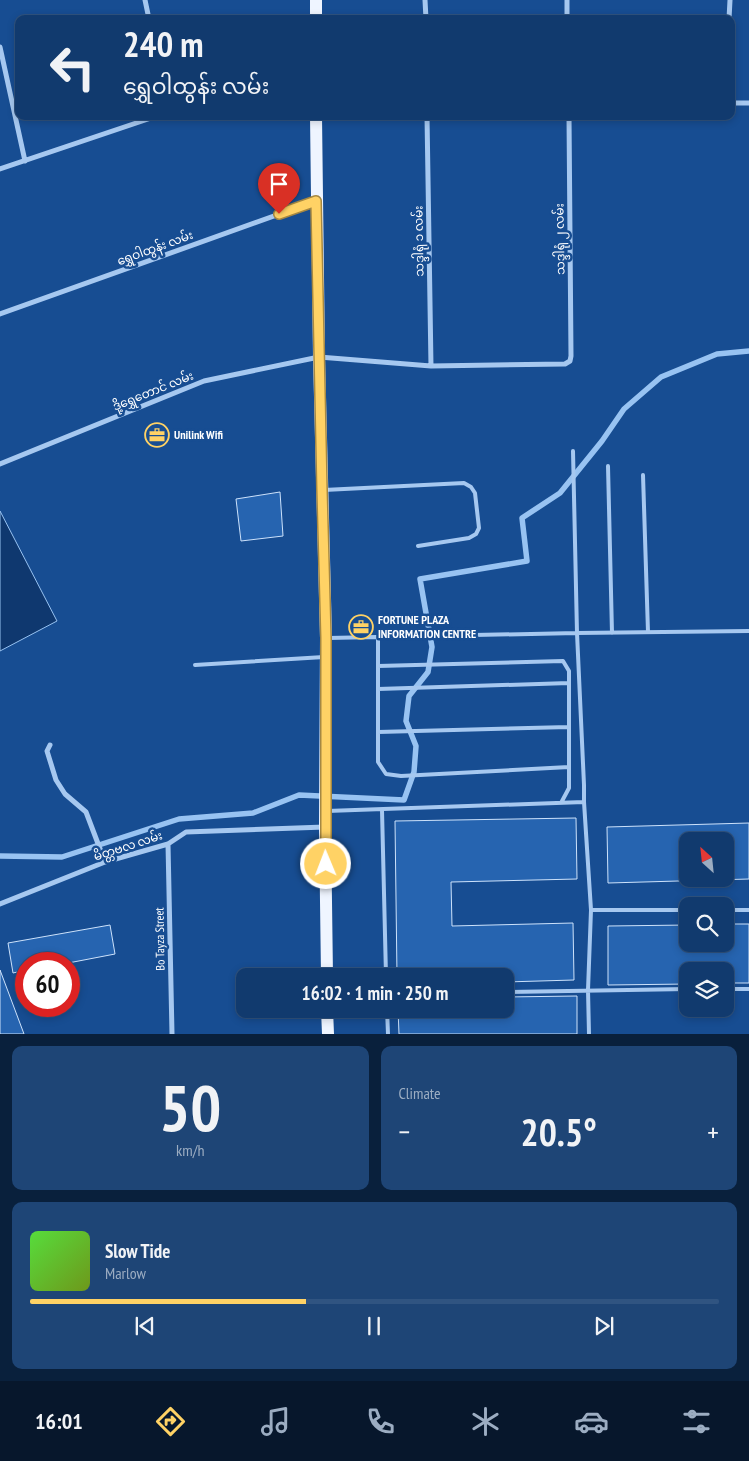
<!DOCTYPE html>
<html lang="en">
<head>
<meta charset="utf-8">
<style>
  body { margin:0; font-family:"PT Sans Narrow","Noto Sans Myanmar",sans-serif; background:#1e4576; color:#f1f3f6; height:100vh; display:flex; flex-direction:column; font-size:19px; white-space:nowrap }
  * { box-sizing:border-box; margin:0 }
  p { font-size:16px; color:#9cadc2 }
  .icon { flex:none; width:28px; height:28px; fill:none; stroke:currentColor; stroke-width:2; stroke-linecap:round; stroke-linejoin:round }
  .map { position:relative; height:1034px; overflow:hidden }
  .side { display:flex; flex-direction:column; gap:12px; padding:12px; background:#09203c; flex:1 }
  .side>* { flex:none }
  .banner { position:absolute; left:15px; top:15px; width:720px; height:105px; border-radius:10px; box-shadow:0 2px 8px #0003,0 0 0 1px #305481; background:#113a6e; color:#f1f3f6; overflow:hidden }
  .needle { width:32px; rotate:333deg }
  .controls { position:absolute; left:679px; top:832px; display:grid; gap:10px }
  .controls a { display:grid; place-items:center; width:55px; height:55px; border-radius:10px; background:#113a6e; box-shadow:0 2px 8px #0003,0 0 0 1px #305481; font-size:25px }
  .speed { position:absolute; left:15px; top:952px; display:flex; gap:10px; font-size:25px; font-weight:700; text-align:center }
  .speed>* { display:grid; place-content:center; width:65px; height:65px; border-radius:50%; background:#113a6e; box-shadow:0 2px 8px #0003,0 0 0 1px #305481; line-height:1 }
  .speed .limit { border:8px solid #d22; background:#fff; color:#111 }
  .pin { position:absolute; display:grid; place-items:center; width:42px; height:42px; color:#fff; margin:-51px -21px; border-radius:50% 50% 50% 0; rotate:-45deg; box-shadow:0 0 5px #0007 }
  .pin .icon { rotate:45deg }
  .me { position:absolute; width:55px; margin:-28px; rotate:359deg; stroke-linejoin:round; filter:drop-shadow(0 0 4px #0008) }
  .turn { display:flex; align-items:center; gap:18px; height:105px; padding:0 25px; font-size:22px }
  .turn .icon { width:65px; height:65px; stroke-width:2.5 }
  .turn b { display:block; font-size:35px; line-height:42px }
  .big { font-size:38px; font-weight:600; line-height:1.1 }
  .side .card { flex:1; display:flex; flex-direction:column; justify-content:center; gap:8px; min-width:0; padding:0 18px; border-radius:10px; background:#1e4576 }
  .side .dial { align-items:center; gap:0 }
  .dial b { font-size:65px; line-height:1 }
  .song { display:flex; align-items:center; gap:15px }
  .cover { width:60px; height:60px; border-radius:8px; background:linear-gradient(135deg,hsl(110 70% 55%),hsl(80 70% 35%)) }
  .played { height:5px; border-radius:2px; background:linear-gradient(90deg,#ffd265 40%,#305481 40%) }
  .keys { display:flex; justify-content:space-around; direction:ltr }
  .heat { display:flex; justify-content:space-between; align-items:center; font-size:28px; direction:ltr }
  .side .tiles { flex:1; display:grid; gap:12px; grid-template-columns:1fr 1fr }
  .card:last-child { grid-column:span 2 }
  .trip { position:absolute; left:236px; top:968px; width:278px; height:50px; border-radius:10px; background:#113a6e; box-shadow:0 2px 8px #0003,0 0 0 1px #305481; font-weight:600; line-height:50px; text-align:center }
  .tab-bar { display:flex; height:80px; justify-content:space-around; align-items:center; background:#07172c; color:#9cadc2 }
  .tab-bar .icon { width:35px; height:35px }
  .tab-bar .selected { color:#ffd265 }
  .tab-bar b { font-size:22px; color:#f1f3f6 }
  .map>svg:first-child { display:block }
  .water { fill:#0f386f; stroke:#98c3f2 }
  .lines { fill:none; stroke-linecap:round; stroke-linejoin:round }
  .stream { stroke:#98c3f2; stroke-width:5.5 }
  .building { fill:#2664b0; stroke:#cde2fb; fill-rule:evenodd }
  .lane { stroke:#a6c8f0; stroke-width:4 }
  .street { stroke:#a6c8f0; stroke-width:5 }
  .primary { stroke:#eff5ff; stroke-width:12 }
  .route-casing { stroke:#a68842; stroke-width:12 }
  .route { stroke:#ffd265; stroke-width:9 }
  .labels { text-anchor:middle; stroke-width:5; stroke-linejoin:round; paint-order:stroke }
  .street-label { font-size:12px; fill:#fff; stroke:#174d92 }
  .poi-label { font-size:12px; font-weight:bold; fill:#fff; stroke:#174d92; text-anchor:start }
</style>
</head>
<body>
<div class="map">
<svg width="749" height="1034" viewBox="0 0 749 1034">
  <rect width="100%" height="100%" fill="#174d92"/>
  <!-- water -->
  <path class="water" d="M0,511L57,621L0,651Z"/>
  <g class="lines">
    <!-- stream -->
    <path class="stream" d="M0,856L62,857L179,819L253,813L299,795L404,800L414,772L416,746L406,721L409,696L428,672L432,647L420,579L527,561L522,518L560,493L602,441L624,409L661,377L717,354L749,351"/>
  </g>
  <!-- building -->
  <path class="building" d="M280,492L283,536L241,541L236,499Z
    M576,818L577,879L451,882L452,926L573,923L574,980L505,982V976H397L395,821Z
    M749,823V879L608,883L607,827ZM688,841H725V879H688Z
    M725,924H749V983H725V971H688V984L608,985V926L688,925V944H725Z
    M110,925L115,954L63,964H26V970L13,973L8,943Z
    M0,970L24,1034H0Z
    M577,996V1034H399L398,1009H505V997Z"/>
  <g class="lines">
    <!-- lane -->
    <path class="lane" d="M573,451L577,633L749,631
      M608,466L612,633
      M643,475L648,632
      M324,490L464,483L471,487L475,493L479,528L476,534L469,538L418,546
      M378,637V666
      M195,665L324,657
      M378,689L569,683
      M378,732L569,727
      M584,802L591,910
      M561,803L569,788V671L563,661L378,666V762L386,774L401,776L569,767
      M382,810L386,976
      M327,811L584,802V785L577,633L328,638
      M725,910H749
      M725,989H749
      M505,992L688,989
      M387,1009L388,1034
      M589,1034L588,990L591,910H688"/>
    <!-- street -->
    <path class="street" d="M145,0L149,19
      M425,0L426,19
      M567,0V19
      M729,19L730,0
      M0,47L25,161
      M731,101L735,103H749
      M427,116L431,366
      M0,169L157,116
      M0,314L316,201
      M0,464L204,381L319,357L431,366L565,364L570,361L571,356L569,116
      M50,745L47,751L56,780L65,794L86,812L105,862
      M168,844L172,1034
      M0,904L105,862L168,844L186,832L325,827"/>
    <!-- primary -->
    <path class="primary" d="M316,0V19
      M316,116L319,357L326,638L325,827L327,976
      M327,1009L328,1034"/>
  </g>
  <g class="lines">
    <!-- route casing -->
    <g class="route-casing">
      <path id="route" d="M279,214L316,201L322,490L326,638V864"/>
    </g>
    <!-- route -->
    <use href="#route" class="route"/>
  </g>
  <!-- icons -->
  <defs>
    <g id="office-ring" transform="scale(1.25)"><circle r="9.5" fill="#174d92" stroke="#ffd265" stroke-width="1.5"/><path d="M-6-3h4V-5.5h4V-3h4V5H-6ZM-1-4.5V-3h2v-1.5ZM-6 0V1H6V0Z" fill="#ffd265"/></g>
  </defs>
  <g fill-rule="evenodd">
    <use href="#office-ring" x="157" y="435"/>
    <use href="#office-ring" x="361" y="627"/>
  </g>
  <g class="labels">
    <!-- street labels -->
    <g class="street-label">
      <text transform="translate(560 239) rotate(-91)" y="4">သဒ္ဒါရုံ ၂ လမ်း</text>
      <text transform="translate(419 241) rotate(-91)" y="4">သဒ္ဒါရုံ ၁ လမ်း</text>
      <text transform="translate(155 248) rotate(-20)" y="4">ရွှေဝါထွန်း လမ်း</text>
      <text transform="translate(153 391) rotate(-22)" y="4">ဒို့ရွှေတောင် လမ်း</text>
      <text transform="translate(128 846) rotate(-18)" y="4">မိတ္တဗလ လမ်း</text>
      <text transform="translate(160 939) rotate(-91)" y="4">Bo Tayza Street</text>
    </g>
    <!-- poi labels -->
    <g class="poi-label">
      <text x="174" y="439">Unilink Wifi</text>
      <text x="378" y="624">FORTUNE PLAZA<tspan x="378" dy="14">INFORMATION CENTRE</tspan></text>
    </g>
  </g>
</svg>
<div class="controls">
<a><svg class="needle" viewBox="-14 -14 28 28"><path d="M0-13l5 13h-10z" fill="#e53935"/><path d="M0 13l5-13h-10z" fill="#9cadc2"/></svg></a>
<a><svg class="icon" aria-label="search" viewBox="0 0 24 24"><circle cx="10" cy="10" r="6"/><path d="M15 15l6 6"/></svg></a>
<a><svg class="icon" aria-label="layers" viewBox="0 0 24 24"><path d="M12 4l9 5-9 5-9-5zM3 14l9 5 9-5"/></svg></a>
</div>
<div class="speed"><div class="limit">60</div></div>
<div class="pin" style="left:279px;top:214px;background:#d93025"><svg class="icon" aria-label="arrive" viewBox="0 0 24 24"><path d="M6 21V4h12l-3 4 3 4H6"/></svg></div>
<svg class="me" style="left:326px;top:864px" viewBox="-20 -20 40 40"><circle r="17" fill="#ffd265" stroke="#fff" stroke-width="3"/><path d="M0-11L8 9 0 5-8 9z" fill="#fff"/></svg>
<div class="trip">16:02 · 1 min · 250 m</div>
<div class="banner">
<div class="turn"><svg class="icon" aria-label="left" viewBox="0 0 24 24"><path d="M17 20v-9H6M10 6l-5 5 5 5"/></svg><div><b>240 m</b>ရွှေဝါထွန်း လမ်း</div></div>
</div>
</div>
<section class="side">
<div class="tiles">
<div class="card dial"><b>50</b><p>km/h</p></div>
<div class="card"><p>Climate</p>
<div class="heat"><a>−</a><b class="big">20.5°</b><a>+</a></div>
</div>
<div class="card">
<div class="song"><i class="cover"></i><div><b>Slow Tide</b><p>Marlow</p></div></div>
<div class="played"></div>
<div class="keys"><svg class="icon" aria-label="previous" viewBox="0 0 24 24"><path d="M18 5L8 12l10 7zM5 5v14"/></svg><svg class="icon" aria-label="pause" viewBox="0 0 24 24"><path d="M8 5v14M16 5v14"/></svg><svg class="icon" aria-label="next" viewBox="0 0 24 24"><path d="M6 5l10 7-10 7zM19 5v14"/></svg></div>
</div>
</div>
</section>
<nav class="tab-bar">
<b>16:01</b>
<svg class="icon selected" aria-label="directions" viewBox="0 0 24 24"><path d="M12 3l9 9-9 9-9-9zM9 14v-3h6M13 9l2 2-2 2"/></svg>
<svg class="icon" aria-label="music" viewBox="0 0 24 24"><path d="M9 18V5l10-2v13"/><circle cx="6" cy="18" r="3"/><circle cx="16" cy="16" r="3"/></svg>
<svg class="icon" aria-label="phone" viewBox="0 0 24 24"><path d="M5 4h4l2 5-3 2q2 4 5 5l2-3 5 2v4C11 20 4 13 5 4z"/></svg>
<svg class="icon" aria-label="climate" viewBox="0 0 24 24"><path d="M12 3v18M4 7l16 10M4 17L20 7"/></svg>
<svg class="icon" aria-label="car" viewBox="0 0 24 24"><path d="M5 17H2v-5l4-1 3-4h7l3 4 3 1v5h-3M9 17h6M6 11h13"/><circle cx="7" cy="17" r="2"/><circle cx="17" cy="17" r="2"/></svg>
<svg class="icon" aria-label="filters" viewBox="0 0 24 24"><path d="M4 7h16M4 17h16"/><circle cx="9" cy="7" r="2"/><circle cx="15" cy="17" r="2"/></svg>
</nav>
</body>
</html>
